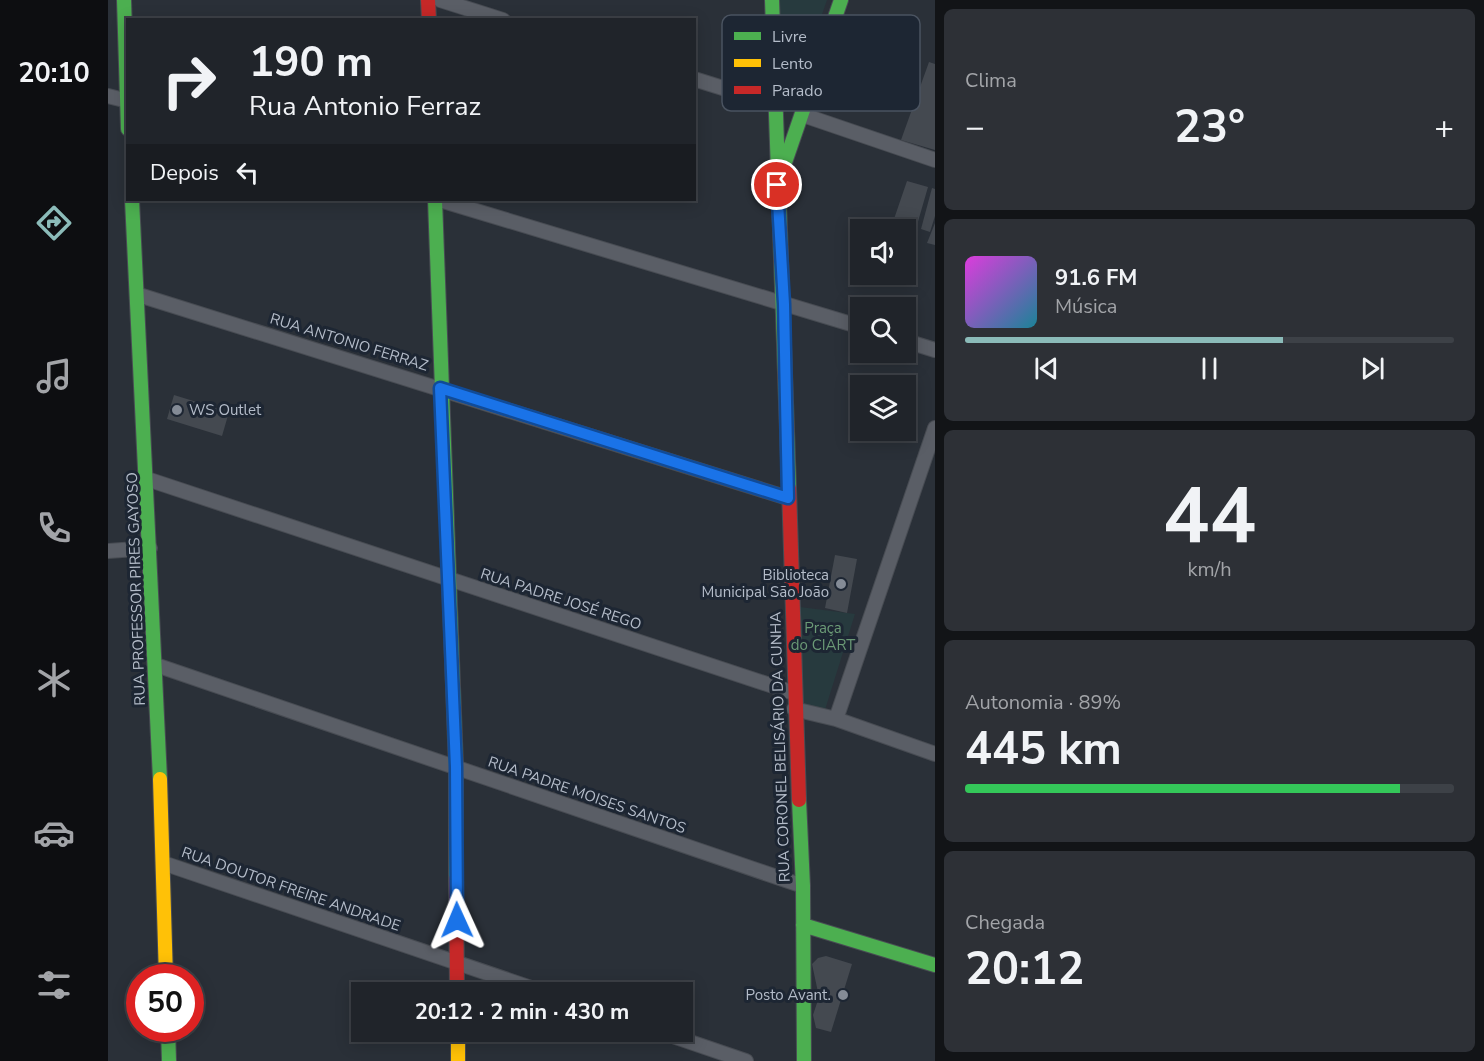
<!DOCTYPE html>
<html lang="pt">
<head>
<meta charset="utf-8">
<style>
  body { margin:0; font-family:"Nunito Sans",sans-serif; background:#2d3036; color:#f1f3f6; height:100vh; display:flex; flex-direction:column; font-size:22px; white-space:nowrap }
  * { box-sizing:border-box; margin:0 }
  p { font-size:20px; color:#a2a4a8 }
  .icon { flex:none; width:33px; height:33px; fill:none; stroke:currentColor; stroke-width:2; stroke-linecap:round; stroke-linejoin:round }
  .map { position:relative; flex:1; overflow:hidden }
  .panel { display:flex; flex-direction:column; gap:9px; padding:9px; background:#121417; width:549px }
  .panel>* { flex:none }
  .top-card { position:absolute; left:18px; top:18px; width:570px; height:183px; border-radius:0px; box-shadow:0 3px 15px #0003,0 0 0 2px #3d4147; background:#20242a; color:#f1f3f6; overflow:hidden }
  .controls { position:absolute; left:742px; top:219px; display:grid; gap:12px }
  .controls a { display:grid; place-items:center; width:66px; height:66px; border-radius:0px; background:#20242a; box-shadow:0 3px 15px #0003,0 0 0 2px #3d4147; font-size:30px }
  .speed { position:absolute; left:18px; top:964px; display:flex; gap:12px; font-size:30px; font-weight:700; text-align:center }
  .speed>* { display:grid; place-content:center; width:78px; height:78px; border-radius:50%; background:#20242a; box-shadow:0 3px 15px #0003,0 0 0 2px #3d4147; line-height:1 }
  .speed .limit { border:9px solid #d22; background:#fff; color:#111 }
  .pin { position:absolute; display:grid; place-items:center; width:51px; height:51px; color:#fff; margin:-26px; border:3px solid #fff; border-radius:50%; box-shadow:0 2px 6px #0007 }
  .me { position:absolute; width:66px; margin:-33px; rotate:359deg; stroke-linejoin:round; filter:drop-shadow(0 0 4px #0008) }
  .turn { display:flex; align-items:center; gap:21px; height:126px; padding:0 24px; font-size:27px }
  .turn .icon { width:78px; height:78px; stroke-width:2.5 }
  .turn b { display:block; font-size:42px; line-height:51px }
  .then { display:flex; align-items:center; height:57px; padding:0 24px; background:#0003; gap:12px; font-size:22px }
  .big { font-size:45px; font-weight:700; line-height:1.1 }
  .panel .tile { flex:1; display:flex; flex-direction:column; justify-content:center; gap:9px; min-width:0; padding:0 21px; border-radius:9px; background:#2d3036 }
  .panel .dial { align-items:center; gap:0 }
  .dial b { font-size:78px; line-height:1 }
  .song { display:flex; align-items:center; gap:18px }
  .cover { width:72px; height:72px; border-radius:9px; background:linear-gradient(135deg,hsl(300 70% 55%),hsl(190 70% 35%)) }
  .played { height:6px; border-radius:3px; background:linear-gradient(90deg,#8bbbb9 65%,#3d4147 65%) }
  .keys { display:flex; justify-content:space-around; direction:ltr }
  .heat { display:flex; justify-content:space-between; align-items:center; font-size:33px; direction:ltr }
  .charge { height:9px; border-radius:4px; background:linear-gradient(90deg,#34c759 89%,#3d4147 0) }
  .trip { position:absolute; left:243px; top:982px; width:342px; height:60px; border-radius:0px; background:#20242a; box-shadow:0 3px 15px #0003,0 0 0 2px #3d4147; font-weight:700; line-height:60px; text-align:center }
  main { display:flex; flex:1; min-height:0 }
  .tabs { display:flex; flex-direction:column; width:108px; justify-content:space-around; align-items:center; background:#0d0e11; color:#a2a4a8 }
  .tabs .icon { width:42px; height:42px }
  .tabs .on { color:#8bbbb9 }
  .tabs b { font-size:27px; color:#f1f3f6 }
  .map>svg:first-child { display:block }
  .green { fill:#273a3e }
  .building { fill:#444950 }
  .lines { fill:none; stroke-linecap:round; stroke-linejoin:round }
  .street-casing { stroke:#484c53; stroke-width:16 }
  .fast-casing { stroke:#484c53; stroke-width:16 }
  .slow-casing { stroke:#484c53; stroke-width:16 }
  .jam-casing { stroke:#484c53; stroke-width:16 }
  .street { stroke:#5a5e66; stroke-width:14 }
  .fast { stroke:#4caf50; stroke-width:14 }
  .slow { stroke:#ffc107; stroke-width:14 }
  .jam { stroke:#c62828; stroke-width:14 }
  .route-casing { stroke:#114b97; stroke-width:15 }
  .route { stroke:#1a73e8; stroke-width:10 }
  .poi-dot { fill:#848b96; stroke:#1d2633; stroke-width:2 }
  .labels { text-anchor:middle; stroke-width:6; stroke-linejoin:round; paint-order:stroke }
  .street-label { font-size:15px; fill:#b4bcc9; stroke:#1d2633 }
  .poi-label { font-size:15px; fill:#b4bcc9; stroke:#1d2633; text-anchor:end }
  .park-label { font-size:15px; fill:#6b9a76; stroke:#1d2633 }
  .key { fill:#1d2633; stroke:#4a5360; stroke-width:1.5 }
  .key-label { font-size:16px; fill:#b4bcc9 }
</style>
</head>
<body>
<main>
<nav class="tabs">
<b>20:10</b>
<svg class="icon on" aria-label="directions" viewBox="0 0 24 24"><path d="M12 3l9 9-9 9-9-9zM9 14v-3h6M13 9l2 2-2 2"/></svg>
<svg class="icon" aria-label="music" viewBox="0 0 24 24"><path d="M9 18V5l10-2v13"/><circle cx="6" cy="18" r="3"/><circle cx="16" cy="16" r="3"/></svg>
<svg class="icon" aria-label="phone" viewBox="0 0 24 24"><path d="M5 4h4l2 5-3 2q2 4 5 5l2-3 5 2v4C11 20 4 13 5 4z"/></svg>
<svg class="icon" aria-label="climate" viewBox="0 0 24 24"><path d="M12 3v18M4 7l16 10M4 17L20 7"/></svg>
<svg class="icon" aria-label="car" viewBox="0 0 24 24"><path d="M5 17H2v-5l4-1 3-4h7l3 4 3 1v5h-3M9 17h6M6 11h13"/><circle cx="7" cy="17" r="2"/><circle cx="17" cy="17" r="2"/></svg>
<svg class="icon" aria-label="filters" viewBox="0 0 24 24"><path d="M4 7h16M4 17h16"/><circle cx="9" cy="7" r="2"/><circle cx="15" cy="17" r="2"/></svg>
</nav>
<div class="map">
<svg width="827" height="1061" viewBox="0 0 827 1061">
  <rect width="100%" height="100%" fill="#2a3038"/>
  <!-- green -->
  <path class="green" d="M671,0H719L680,113Z
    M692,607L747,614L716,713L690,704Z"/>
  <!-- building -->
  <path class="building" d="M821,62L827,64V150L793,140Z
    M799,181L820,187L809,225L786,219Z
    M824,188L827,189V216L822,232L813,229Z
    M827,223V245L819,243Z
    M66,395L121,412L114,436L59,419Z
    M727,555L749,559L739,613L717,608Z
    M718,956L744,964L723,1032L708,1028L705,1015L711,997L704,964L710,958Z"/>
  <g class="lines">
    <!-- street casing -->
    <g class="street-casing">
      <path id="street" d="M332,0L395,20
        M586,79L669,105
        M0,96L20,101
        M695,115L827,160
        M332,200L753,327
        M31,295L680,498
        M798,341L827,350
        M39,479L686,693
        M0,551L42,548
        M48,665L695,886
        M686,709L728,719L827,754
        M728,719L827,428
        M55,863L438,993
        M553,1032L638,1061"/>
    </g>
    <!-- fast casing -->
    <g class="fast-casing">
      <path id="fast" d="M16,0L20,129
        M664,0L681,488
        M673,174L733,0
        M24,200L52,779
        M327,200L348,767V879
        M691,800L695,886L696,1061
        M695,925L827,965
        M60,1029L61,1061"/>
    </g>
    <!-- slow casing -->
    <g class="slow-casing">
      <path id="slow" d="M52,779L58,978
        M350,1032V1061"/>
    </g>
    <!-- jam casing -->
    <g class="jam-casing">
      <path id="jam" d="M320,0L321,20
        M681,488L691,800
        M348,879L349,993"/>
    </g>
    <!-- street -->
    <use href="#street" class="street"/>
    <!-- fast -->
    <use href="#fast" class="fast"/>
    <!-- slow -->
    <use href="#slow" class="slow"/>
    <!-- jam -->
    <use href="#jam" class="jam"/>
  </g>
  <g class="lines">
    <!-- route casing -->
    <g class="route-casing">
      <path id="route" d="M349,920L348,767L332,388L680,498L676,304L669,185"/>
    </g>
    <!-- route -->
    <use href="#route" class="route"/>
  </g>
  <!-- markers -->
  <g class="poi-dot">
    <circle cx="69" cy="410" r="6"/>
    <circle cx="733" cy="584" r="6"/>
    <circle cx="735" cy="995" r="6"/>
  </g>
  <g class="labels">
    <!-- street labels -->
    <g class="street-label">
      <text transform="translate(241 342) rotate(17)" y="5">RUA ANTONIO FERRAZ</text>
      <text transform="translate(28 589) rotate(-92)" y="5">RUA PROFESSOR PIRES GAYOSO</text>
      <text transform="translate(453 599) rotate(18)" y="5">RUA PADRE JOSÉ REGO</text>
      <text transform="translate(672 747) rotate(-92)" y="5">RUA CORONEL BELISÁRIO DA CUNHA</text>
      <text transform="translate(479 795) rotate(19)" y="5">RUA PADRE MOISES SANTOS</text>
      <text transform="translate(183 889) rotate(19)" y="5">RUA DOUTOR FREIRE ANDRADE</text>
    </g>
    <!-- poi labels -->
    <g class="poi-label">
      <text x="81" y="415" text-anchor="start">WS Outlet</text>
      <text x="721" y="580">Biblioteca<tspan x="721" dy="17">Municipal São João</tspan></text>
      <text x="723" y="1000">Posto Avant.</text>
    </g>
    <!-- park labels -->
    <g class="park-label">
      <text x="715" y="633">Praça<tspan x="715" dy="17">do CIART</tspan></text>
    </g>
  </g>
  <!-- legend -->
  <rect x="614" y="15" width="198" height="96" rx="9" class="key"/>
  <rect x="626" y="32" width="27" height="8" fill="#4caf50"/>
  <rect x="626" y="59" width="27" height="8" fill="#ffc107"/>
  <rect x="626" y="86" width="27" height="8" fill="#c62828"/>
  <g class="key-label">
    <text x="664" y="42">Livre</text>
    <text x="664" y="69">Lento</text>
    <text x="664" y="96">Parado</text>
  </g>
</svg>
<div class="controls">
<a><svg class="icon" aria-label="sound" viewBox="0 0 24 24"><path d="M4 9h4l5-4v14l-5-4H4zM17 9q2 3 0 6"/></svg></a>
<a><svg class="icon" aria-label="search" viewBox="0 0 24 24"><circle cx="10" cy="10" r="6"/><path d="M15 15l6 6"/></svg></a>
<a><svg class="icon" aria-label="layers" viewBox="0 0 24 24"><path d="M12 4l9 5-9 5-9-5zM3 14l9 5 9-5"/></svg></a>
</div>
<div class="speed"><div class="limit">50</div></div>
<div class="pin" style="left:669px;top:185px;background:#d93025"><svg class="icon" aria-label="arrive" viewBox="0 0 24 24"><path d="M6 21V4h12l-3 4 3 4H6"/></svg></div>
<svg class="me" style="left:349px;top:920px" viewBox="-20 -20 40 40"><path d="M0-17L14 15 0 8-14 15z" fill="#1a73e8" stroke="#fff" stroke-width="4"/></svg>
<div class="trip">20:12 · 2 min · 430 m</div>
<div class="top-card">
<div class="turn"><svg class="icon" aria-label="right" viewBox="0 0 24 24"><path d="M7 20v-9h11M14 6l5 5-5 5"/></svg><div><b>190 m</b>Rua Antonio Ferraz</div></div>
<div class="then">Depois<svg class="icon" aria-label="left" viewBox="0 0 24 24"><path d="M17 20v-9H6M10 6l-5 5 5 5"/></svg></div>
</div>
</div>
<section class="panel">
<div class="tile"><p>Clima</p>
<div class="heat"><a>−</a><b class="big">23°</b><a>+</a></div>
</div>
<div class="tile">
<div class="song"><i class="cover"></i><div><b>91.6 FM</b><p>Música</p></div></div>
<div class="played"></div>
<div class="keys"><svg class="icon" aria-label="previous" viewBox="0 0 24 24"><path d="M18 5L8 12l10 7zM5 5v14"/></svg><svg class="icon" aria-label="pause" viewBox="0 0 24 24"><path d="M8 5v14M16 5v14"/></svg><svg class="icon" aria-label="next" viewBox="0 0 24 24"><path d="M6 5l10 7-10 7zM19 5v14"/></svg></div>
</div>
<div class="tile dial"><b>44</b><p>km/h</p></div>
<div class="tile"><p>Autonomia · 89%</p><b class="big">445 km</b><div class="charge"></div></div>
<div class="tile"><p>Chegada</p><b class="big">20:12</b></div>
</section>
</main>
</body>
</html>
